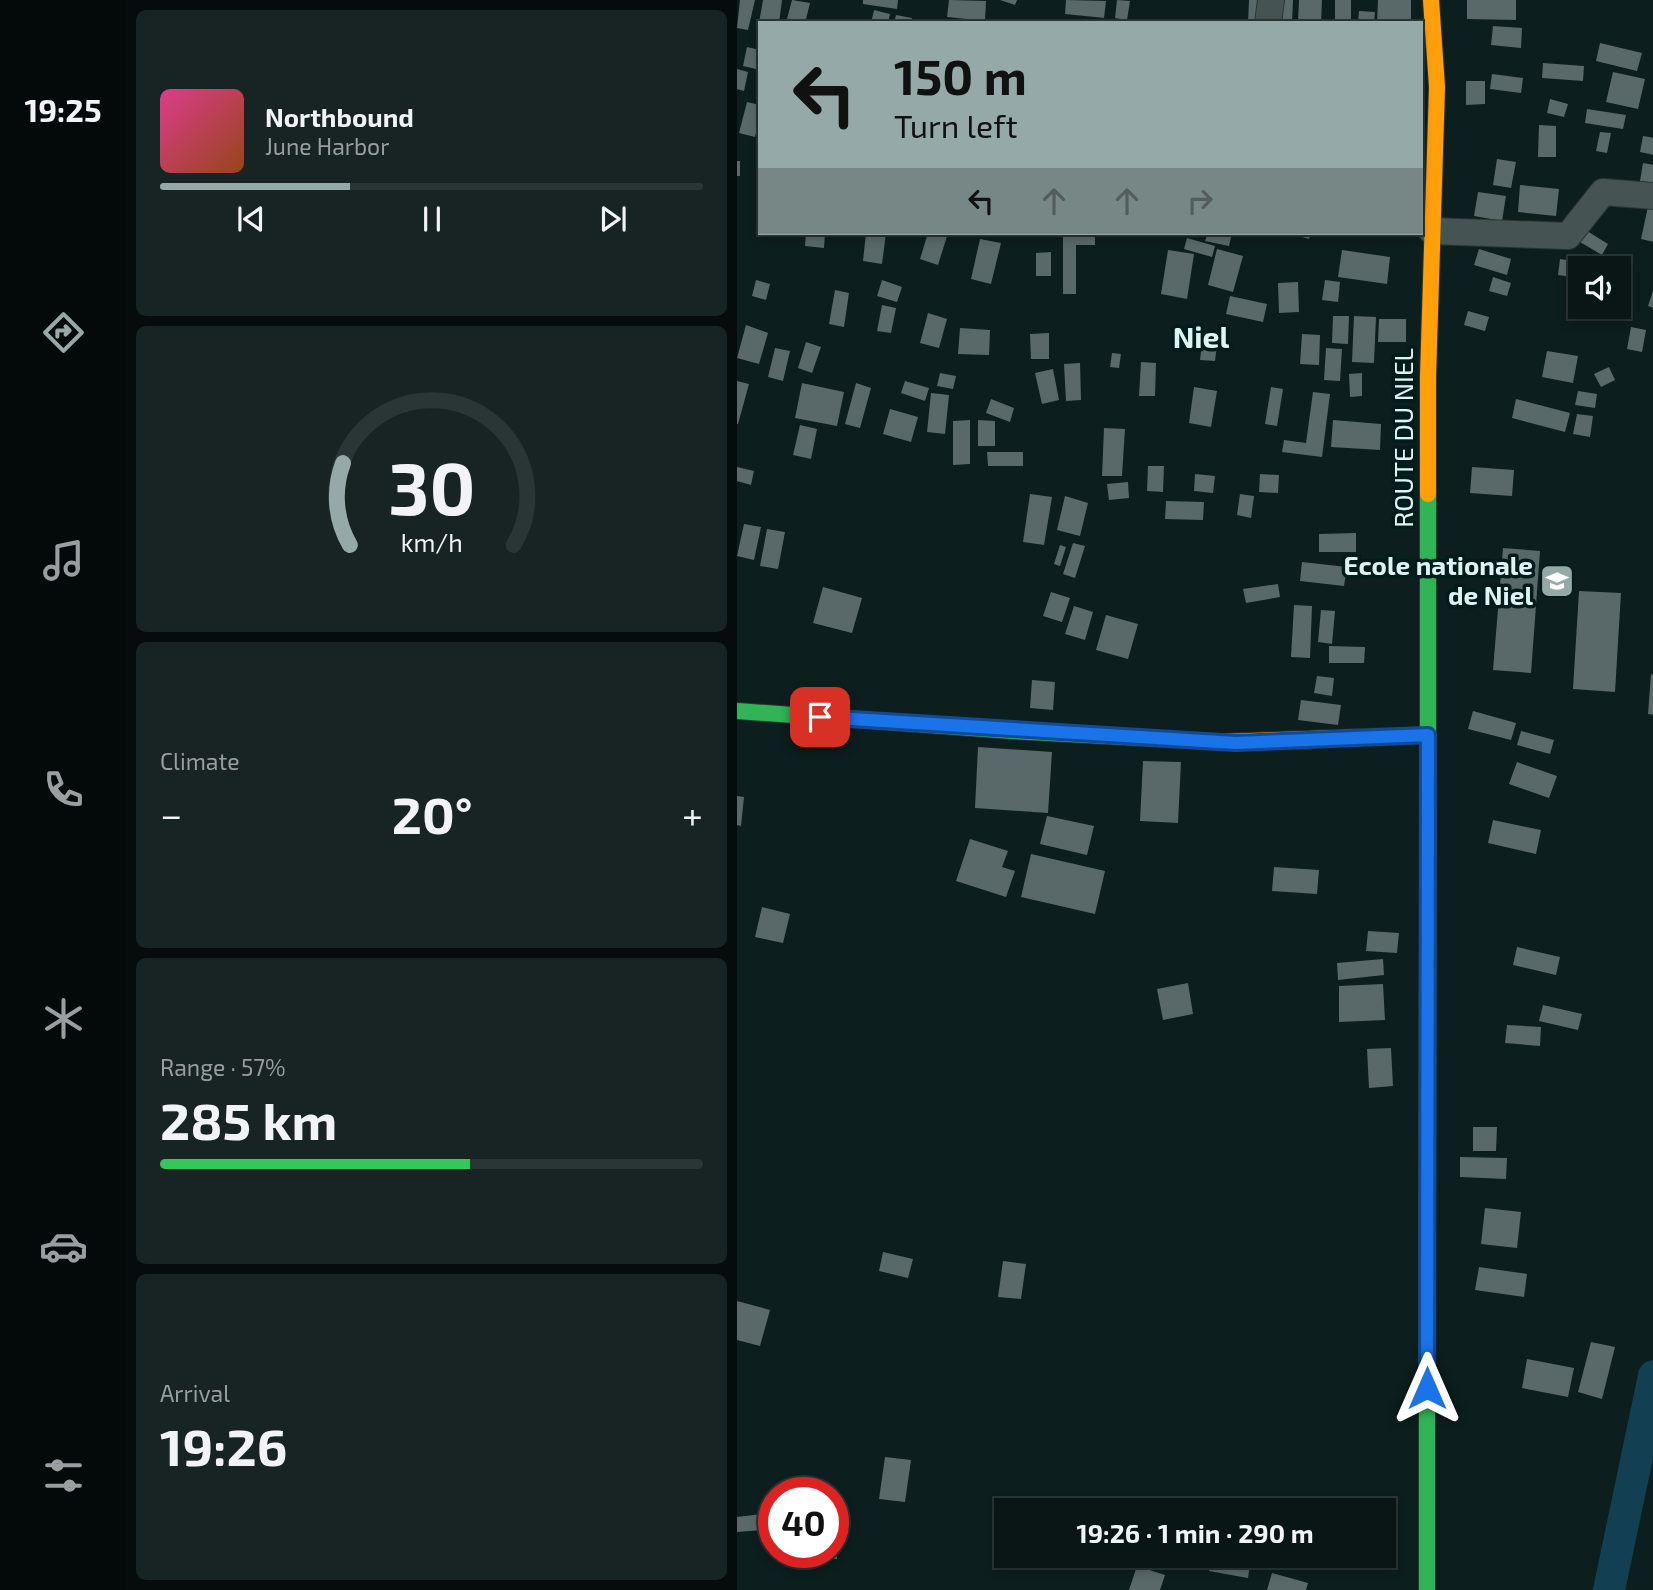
<!DOCTYPE html>
<html lang="en">
<head>
<meta charset="utf-8">
<style>
  body { margin:0; font-family:"Exo 2",sans-serif; background:#182323; color:#f1f3f6; height:100vh; display:flex; flex-direction:column; font-size:26px; white-space:nowrap }
  * { box-sizing:border-box; margin:0 }
  p { font-size:23px; color:#999fa1 }
  .icon { flex:none; width:38px; height:38px; fill:none; stroke:currentColor; stroke-width:2; stroke-linecap:round; stroke-linejoin:round }
  .map { position:relative; flex:1; overflow:hidden }
  .panel { display:flex; flex-direction:column; gap:10px; padding:10px; background:#060c0c; width:611px }
  .panel>* { flex:none }
  .hud { position:absolute; left:21px; top:21px; width:665px; height:214px; border-radius:0px; box-shadow:0 4px 10px #0003,0 0 0 2px #2a3535; background:#95a9a8; color:#111; overflow:hidden }
  .buttons { position:absolute; left:831px; top:256px; display:grid; gap:14px }
  .buttons a { display:grid; place-items:center; width:63px; height:63px; border-radius:0px; background:#0a1616; box-shadow:0 4px 10px #0003,0 0 0 2px #2a3535; font-size:35px }
  .speed { position:absolute; left:21px; top:1477px; display:flex; gap:14px; font-size:35px; font-weight:700; text-align:center }
  .speed>* { display:grid; place-content:center; width:91px; height:91px; border-radius:50%; background:#0a1616; box-shadow:0 4px 10px #0003,0 0 0 2px #2a3535; line-height:1 }
  .speed .limit { border:10px solid #d22; background:#fff; color:#111 }
  .pin { position:absolute; display:grid; place-items:center; width:60px; height:60px; color:#fff; margin:-30px; border-radius:14px; box-shadow:0 4px 10px #0006 }
  .me { position:absolute; width:77px; margin:-38px; rotate:0deg; stroke-linejoin:round; filter:drop-shadow(0 0 5px #0008) }
  .turn { display:flex; align-items:center; gap:24px; height:147px; padding:0 21px; font-size:32px }
  .turn .icon { width:91px; height:91px; stroke-width:2.5 }
  .turn b { display:block; font-size:49px; line-height:60px }
  .lanes { display:flex; align-items:center; height:66px; padding:0 21px; background:#0003; justify-content:center; gap:35px; direction:ltr }
  .lanes .off { opacity:.35 }
  .big { font-size:52px; font-weight:700; line-height:1.1 }
  .panel .widget { flex:1; display:flex; flex-direction:column; justify-content:center; gap:10px; min-width:0; padding:0 24px; border-radius:10px; background:#182323 }
  .panel .dial { align-items:center; gap:0 }
  .dial svg { height:182px; overflow:visible; fill:none; stroke:#2a3535; stroke-width:7; stroke-linecap:round; text-anchor:middle }
  .dial text { fill:#f1f3f6; stroke:none }
  .song { display:flex; align-items:center; gap:21px }
  .cover { width:84px; height:84px; border-radius:10px; background:linear-gradient(135deg,hsl(330 70% 55%),hsl(20 70% 35%)) }
  .played { height:7px; border-radius:4px; background:linear-gradient(90deg,#95a9a8 35%,#2a3535 35%) }
  .keys { display:flex; justify-content:space-around; direction:ltr }
  .heat { display:flex; justify-content:space-between; align-items:center; font-size:38px; direction:ltr }
  .charge { height:10px; border-radius:5px; background:linear-gradient(90deg,#34c759 57%,#2a3535 0) }
  .trip { position:absolute; left:257px; top:1498px; width:402px; height:70px; border-radius:0px; background:#0a1616; box-shadow:0 4px 10px #0003,0 0 0 2px #2a3535; font-weight:700; line-height:70px; text-align:center }
  main { display:flex; flex:1; min-height:0 }
  .tab-bar { display:flex; flex-direction:column; width:126px; justify-content:space-around; align-items:center; background:#040909; color:#999fa1 }
  .tab-bar .icon { width:49px; height:49px }
  .tab-bar .current { color:#95a9a8 }
  .tab-bar b { font-size:32px; color:#f1f3f6 }
  .map>svg:first-child { display:block }
  .lines { fill:none; stroke-linecap:round; stroke-linejoin:round }
  .canal { stroke:#123f51; stroke-width:32 }
  .building { fill:#59696a }
  .street-casing { stroke:#2b3636; stroke-width:28 }
  .fast-casing { stroke:#2b3636; stroke-width:18 }
  .slow-casing { stroke:#2b3636; stroke-width:18 }
  .jam-casing { stroke:#2b3636; stroke-width:18 }
  .street { stroke:#455453; stroke-width:26 }
  .fast { stroke:#30b455; stroke-width:16 }
  .slow { stroke:#ff9f0a; stroke-width:16 }
  .jam { stroke:#e5322d; stroke-width:16 }
  .route-casing { stroke:#114b97; stroke-width:18 }
  .route { stroke:#1a73e8; stroke-width:12 }
  .labels { text-anchor:middle; stroke-width:7; stroke-linejoin:round; paint-order:stroke }
  .street-label { font-size:26px; fill:#def4f2; stroke:#001c1b }
  .poi-label { font-size:26px; font-weight:bold; fill:#def4f2; stroke:#001c1b; text-anchor:end }
  .quarter-label { font-size:30px; font-weight:bold; fill:#def4f2; stroke:#001c1b }
</style>
</head>
<body>
<main>
<nav class="tab-bar">
<b>19:25</b>
<svg class="icon current" aria-label="directions" viewBox="0 0 24 24"><path d="M12 3l9 9-9 9-9-9zM9 14v-3h6M13 9l2 2-2 2"/></svg>
<svg class="icon" aria-label="music" viewBox="0 0 24 24"><path d="M9 18V5l10-2v13"/><circle cx="6" cy="18" r="3"/><circle cx="16" cy="16" r="3"/></svg>
<svg class="icon" aria-label="phone" viewBox="0 0 24 24"><path d="M5 4h4l2 5-3 2q2 4 5 5l2-3 5 2v4C11 20 4 13 5 4z"/></svg>
<svg class="icon" aria-label="climate" viewBox="0 0 24 24"><path d="M12 3v18M4 7l16 10M4 17L20 7"/></svg>
<svg class="icon" aria-label="car" viewBox="0 0 24 24"><path d="M5 17H2v-5l4-1 3-4h7l3 4 3 1v5h-3M9 17h6M6 11h13"/><circle cx="7" cy="17" r="2"/><circle cx="17" cy="17" r="2"/></svg>
<svg class="icon" aria-label="filters" viewBox="0 0 24 24"><path d="M4 7h16M4 17h16"/><circle cx="9" cy="7" r="2"/><circle cx="15" cy="17" r="2"/></svg>
</nav>
<section class="panel">
<div class="widget">
<div class="song"><i class="cover"></i><div><b>Northbound</b><p>June Harbor</p></div></div>
<div class="played"></div>
<div class="keys"><svg class="icon" aria-label="previous" viewBox="0 0 24 24"><path d="M18 5L8 12l10 7zM5 5v14"/></svg><svg class="icon" aria-label="pause" viewBox="0 0 24 24"><path d="M8 5v14M16 5v14"/></svg><svg class="icon" aria-label="next" viewBox="0 0 24 24"><path d="M6 5l10 7-10 7zM19 5v14"/></svg></div>
</div>
<div class="widget dial"><svg viewBox="0 0 100 80">
<path d="M14 69A42 42 0 1 1 86 69"/>
<path d="M14 69A42 42 0 0 1 11 33" stroke="#95a9a8"/>
<text x="50" y="56" font-size="32" font-weight="700">30</text>
<text x="50" y="72" font-size="11">km/h</text>
</svg></div>
<div class="widget"><p>Climate</p>
<div class="heat"><a>−</a><b class="big">20°</b><a>+</a></div>
</div>
<div class="widget"><p>Range · 57%</p><b class="big">285 km</b><div class="charge"></div></div>
<div class="widget"><p>Arrival</p><b class="big">19:26</b></div>
</section>
<div class="map">
<svg width="917" height="1590" viewBox="0 0 917 1590">
  <rect width="100%" height="100%" fill="#0d1e1e"/>
  <g class="lines">
    <!-- canal -->
    <path class="canal" d="M872,1590L917,1376"/>
  </g>
  <!-- building -->
  <path class="building" d="M3,0H18L11,30L0,28Z
    M26,0H45L42,23H22Z
    M55,0L73,3L68,23H49Z
    M126,0H161L160,9L126,4Z
    M212,0L249,1L248,21L210,17Z
    M263,0H280L278,5Z
    M329,0L369,1L367,18L328,14Z
    M380,0L393,1L390,20L378,18Z
    M512,0H531L529,23H511Z
    M542,0H556L555,23L541,22Z
    M562,0H585L584,23H561Z
    M598,0H614V23H598Z
    M641,0H674V23H640Z
    M730,0H779V20L730,19Z
    M137,10L153,14L151,23H134Z
    M622,11L638,12L637,23H621Z
    M159,15L175,18L174,23H157Z
    M756,26L785,28L784,48L754,45Z
    M863,43L905,53L900,71L859,61Z
    M10,47L23,50V70L6,66Z
    M806,63L847,66L846,81L805,78Z
    M0,69L11,72L7,91L0,89Z
    M876,72L908,79L901,109L869,102Z
    M755,74L786,78L784,93L753,89Z
    M729,81H748V104L729,105Z
    M813,99L831,104L827,117L810,113Z
    M10,102L23,105V117L18,137L2,133Z
    M850,109L889,115L886,129L848,123Z
    M802,125L819,126V157H801Z
    M863,132L874,133L870,153L859,151Z
    M906,136L917,138V155L903,152Z
    M760,159L779,162L774,188L756,185Z
    M0,161H3V176H0Z
    M906,163L917,165V183L903,181Z
    M783,185L822,189L819,216L781,212Z
    M741,192L769,196L765,221L737,216Z
    M912,202L917,203V242L904,239Z
    M850,231L871,244L865,255L843,242Z
    M69,233H88L87,248L68,246Z
    M129,233H149L145,264L126,261Z
    M191,233H211L201,265L183,259Z
    M326,233H358V245H339V294H326Z
    M471,233H495L492,246L468,241Z
    M552,233H574L572,239Z
    M450,238L478,246L475,257L447,249Z
    M243,239L264,243L254,284L234,279Z
    M480,249L506,256L496,292L471,285Z
    M742,249L774,259L770,275L737,265Z
    M431,250L457,254L450,299L424,294Z
    M605,250L653,257L650,284L601,277Z
    M314,252V276H299V253Z
    M823,259L854,264V268H844V278L821,275Z
    M756,277L774,283L770,296L752,291Z
    M19,280L33,284L29,300L15,296Z
    M145,280L165,287L160,302L140,296Z
    M588,280L603,282L601,302L585,300Z
    M561,282L562,312L542,313L541,283Z
    M98,290L112,293L107,327L92,324Z
    M916,291H917V308L911,306Z
    M493,296L530,304L526,322L489,314Z
    M145,305L159,308L154,333L140,331Z
    M731,311L752,317L748,331L727,325Z
    M191,313L210,319L202,348L183,343Z
    M596,316H612L611,344L595,343Z
    M617,316L639,317L637,363L615,362Z
    M642,319H669V342H641Z
    M9,325L31,333L22,364L0,358Z
    M894,327L909,330L905,352L890,349Z
    M223,328L253,330L252,355L221,354Z
    M312,333V359H294L293,334Z
    M565,334L583,335L582,365L563,364Z
    M69,342L84,347L75,373L61,368Z
    M465,343L480,345L478,361L463,360Z
    M38,348L53,351L46,381L31,377Z
    M589,348L605,349L603,381L587,380Z
    M810,351L841,356L836,383L805,377Z
    M375,353L384,354L382,368L373,367Z
    M404,362L419,363L418,396H402Z
    M343,363L344,400L329,401L327,364Z
    M872,367L878,380L864,387L857,374Z
    M316,369L322,400L305,404L298,373Z
    M203,373L219,376L216,389L200,386Z
    M625,373V396L613,397L612,374Z
    M0,381L12,384L1,424H0Z
    M168,381L192,388L188,401L164,393Z
    M65,383L107,392L100,426L58,418Z
    M119,383L134,388L123,428L108,424Z
    M457,387L480,391L474,427L452,423Z
    M534,387L546,389L540,426L528,424Z
    M841,391L860,394L858,408L838,405Z
    M576,392L593,394L585,457L545,452L547,440L569,443Z
    M194,393L212,395L208,434L190,432Z
    M254,399L277,408L273,422L249,413Z
    M779,399L833,413L828,432L775,418Z
    M153,409L181,417L174,442L146,434Z
    M840,414L856,416L853,437L836,434Z
    M233,420V464L216,465V421Z
    M241,420L258,421V446H241Z
    M596,420L644,424L643,450L594,447Z
    M63,425L80,429L74,459L56,455Z
    M367,428L388,429L385,476H365Z
    M250,452H286V466H251Z
    M411,466H427L426,492L410,491Z
    M0,467L17,471L14,485L0,481Z
    M735,467L777,470L775,496L733,493Z
    M458,474L478,476L476,493L457,491Z
    M523,474L542,475L541,493L522,492Z
    M391,482L392,498L372,500L370,484Z
    M293,494L315,497L307,545L286,542Z
    M503,494L517,496L514,518L500,515Z
    M328,496L351,503L343,536L320,530Z
    M429,501L467,502L466,520L428,519Z
    M7,524L24,527L17,560L0,556Z
    M30,529L48,532L41,569L23,566Z
    M619,533V552H582V534Z
    M336,543L348,546L338,578L326,574Z
    M323,545L329,547L323,566L317,564Z
    M766,548L803,551L794,673L756,670Z
    M565,562L610,567L607,586L563,581Z
    M541,584L543,597L509,603L506,589Z
    M86,587L125,598L115,633L76,623Z
    M842,591L884,593L878,692L836,689Z
    M314,592L333,598L325,622L306,616Z
    M557,605L575,606L573,658L554,657Z
    M337,606L356,612L348,640L328,634Z
    M584,610L598,611L595,644L581,642Z
    M369,615L401,624L391,659L359,650Z
    M592,646L628,647L627,663H592Z
    M914,674L917,675V715L911,714Z
    M580,676L597,678L595,696L577,693Z
    M295,680L318,682L316,710L293,708Z
    M564,700L604,705L601,725L561,720Z
    M736,711L779,723L774,740L731,729Z
    M784,731L817,740L813,754L780,745Z
    M241,747L315,752L311,813L238,808Z
    M406,761L444,762L441,823L403,821Z
    M780,762L820,776L812,798L772,784Z
    M0,796L7,797L4,826L0,825Z
    M310,816L357,826L350,855L303,844Z
    M756,820L804,830L799,854L751,843Z
    M233,839L271,851L265,867L278,871L269,897L219,881Z
    M294,854L368,871L358,914L284,897Z
    M537,867L582,870L580,894L535,891Z
    M25,907L53,914L46,943L18,937Z
    M631,931L662,933L660,953L629,951Z
    M780,947L823,957L819,975L776,965Z
    M646,959L647,975L601,980L600,963Z
    M451,983L456,1014L426,1020L420,989Z
    M646,984L648,1020L602,1022V986Z
    M806,1005L845,1014L841,1030L802,1021Z
    M770,1025L804,1027L803,1046L768,1043Z
    M654,1048L656,1086L632,1088L630,1049Z
    M736,1127H760L759,1151H736Z
    M723,1157L770,1158L769,1179L723,1177Z
    M748,1208L784,1212L780,1248L744,1244Z
    M146,1252L176,1259L171,1278L142,1271Z
    M266,1261L289,1264L284,1299L261,1297Z
    M742,1267L790,1274L787,1297L738,1290Z
    M0,1301L33,1310L23,1346L0,1340Z
    M854,1342L878,1347L865,1399L841,1392Z
    M790,1359L837,1368L831,1397L785,1388Z
    M148,1457L174,1460L168,1502L142,1499Z
    M25,1514L26,1530L0,1532V1517Z
    M96,1539H99L100,1559H78V1552H96Z
    M474,1556L514,1557L511,1578L472,1571Z
    M400,1566L428,1575L423,1590H392Z
    M535,1573L571,1583L569,1590H530Z"/>
  <g class="lines">
    <!-- street casing -->
    <g class="street-casing">
      <path id="street" d="M531,23L534,0
        M695,231L831,236L866,192L917,196"/>
    </g>
    <!-- fast casing -->
    <g class="fast-casing">
      <path id="fast" d="M0,711L276,731L484,742
        M691,849V494
        M690,1590V1301"/>
    </g>
    <!-- slow casing -->
    <g class="slow-casing">
      <path id="slow" d="M691,494V377L700,87L694,0
        M484,742L691,735"/>
    </g>
    <!-- jam casing -->
    <g class="jam-casing">
      <path id="jam" d="M690,1301L691,849"/>
    </g>
    <!-- street -->
    <use href="#street" class="street"/>
    <!-- fast -->
    <use href="#fast" class="fast"/>
    <!-- slow -->
    <use href="#slow" class="slow"/>
    <!-- jam -->
    <use href="#jam" class="jam"/>
  </g>
  <g class="lines">
    <!-- route casing -->
    <g class="route-casing">
      <path id="route" d="M83,717L499,743L691,735L690,1388"/>
    </g>
    <!-- route -->
    <use href="#route" class="route"/>
  </g>
  <!-- icons -->
  <defs>
    <g id="school-square" transform="scale(1.75)"><rect x="-9" y="-9" width="18" height="18" rx="4" fill="#95a9a8" stroke="#001c1b"/><path d="M0-5L7-2L0 1L-7-2ZM-4 1L0 2.5L4 1V4Q0 6-4 4Z" fill="#fff"/></g>
  </defs>
  <g fill-rule="evenodd">
    <use href="#school-square" x="820" y="581"/>
  </g>
  <g class="labels">
    <!-- street labels -->
    <g class="street-label">
      <text transform="translate(667 438) rotate(-90)" y="9">ROUTE DU NIEL</text>
    </g>
    <!-- poi labels -->
    <g class="poi-label">
      <text x="796" y="575">Ecole nationale<tspan x="796" dy="30">de Niel</tspan></text>
    </g>
    <!-- quarter labels -->
    <g class="quarter-label">
      <text x="464" y="348">Niel</text>
    </g>
  </g>
</svg>
<div class="buttons">
<a><svg class="icon" aria-label="sound" viewBox="0 0 24 24"><path d="M4 9h4l5-4v14l-5-4H4zM17 9q2 3 0 6"/></svg></a>
</div>
<div class="speed"><div class="limit">40</div></div>
<div class="pin" style="left:83px;top:717px;background:#d93025"><svg class="icon" aria-label="arrive" viewBox="0 0 24 24"><path d="M6 21V4h12l-3 4 3 4H6"/></svg></div>
<svg class="me" style="left:690px;top:1388px" viewBox="-20 -20 40 40"><path d="M0-17L14 15 0 8-14 15z" fill="#1a73e8" stroke="#fff" stroke-width="4"/></svg>
<div class="trip">19:26 · 1 min · 290 m</div>
<div class="hud">
<div class="turn"><svg class="icon" aria-label="left" viewBox="0 0 24 24"><path d="M17 20v-9H6M10 6l-5 5 5 5"/></svg><div><b>150 m</b>Turn left</div></div>
<div class="lanes"><svg class="icon" aria-label="left" viewBox="0 0 24 24"><path d="M17 20v-9H6M10 6l-5 5 5 5"/></svg><svg class="icon off" aria-label="ahead" viewBox="0 0 24 24"><path d="M12 20V5M6 11l6-6 6 6"/></svg><svg class="icon off" aria-label="ahead" viewBox="0 0 24 24"><path d="M12 20V5M6 11l6-6 6 6"/></svg><svg class="icon off" aria-label="right" viewBox="0 0 24 24"><path d="M7 20v-9h11M14 6l5 5-5 5"/></svg></div>
</div>
</div>
</main>
</body>
</html>
